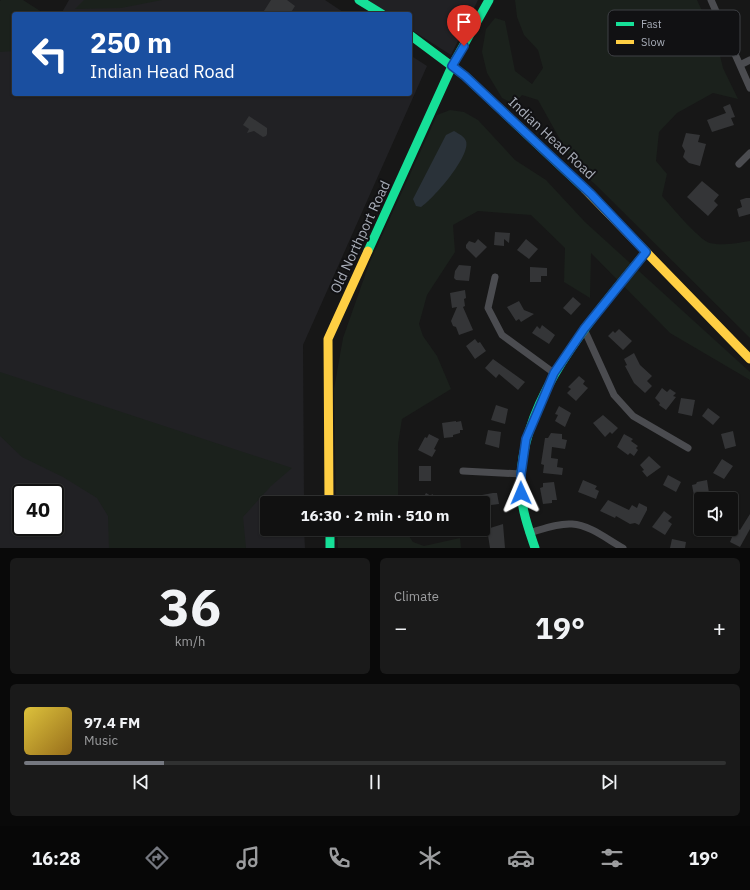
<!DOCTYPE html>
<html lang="en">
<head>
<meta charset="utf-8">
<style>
  body { margin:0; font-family:"IBM Plex Sans",sans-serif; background:#1a1a1a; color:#f1f3f6; height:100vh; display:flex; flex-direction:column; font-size:15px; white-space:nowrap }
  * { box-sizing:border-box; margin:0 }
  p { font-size:13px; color:#9c9d9f }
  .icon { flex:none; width:22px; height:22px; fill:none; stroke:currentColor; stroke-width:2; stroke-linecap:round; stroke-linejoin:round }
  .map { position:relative; height:548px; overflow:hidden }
  .panel { display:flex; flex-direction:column; gap:10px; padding:10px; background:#090909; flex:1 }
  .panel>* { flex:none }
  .top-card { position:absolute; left:12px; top:12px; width:400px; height:84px; border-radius:4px; box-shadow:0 1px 3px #0004,0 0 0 1px #303131; background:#1a4fa0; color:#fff; overflow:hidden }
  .fabs { position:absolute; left:694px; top:492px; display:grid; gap:8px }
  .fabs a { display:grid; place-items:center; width:44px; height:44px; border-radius:4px; background:#111; box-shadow:0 1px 3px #0004,0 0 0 1px #303131; font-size:20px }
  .speed { position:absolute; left:12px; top:484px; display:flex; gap:8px; font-size:20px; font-weight:700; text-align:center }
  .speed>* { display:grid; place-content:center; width:52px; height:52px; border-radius:50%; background:#111; box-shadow:0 1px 3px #0004,0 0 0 1px #303131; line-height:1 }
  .speed .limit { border:2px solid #111; border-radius:6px; background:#fff; color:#111 }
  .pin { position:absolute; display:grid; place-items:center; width:34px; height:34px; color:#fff; margin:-41px -17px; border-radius:50% 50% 50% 0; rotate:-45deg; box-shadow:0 0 4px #0007 }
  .pin .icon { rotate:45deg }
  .me { position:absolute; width:44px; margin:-22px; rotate:359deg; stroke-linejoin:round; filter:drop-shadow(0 0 3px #0008) }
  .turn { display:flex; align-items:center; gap:14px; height:84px; padding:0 12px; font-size:18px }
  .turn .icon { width:52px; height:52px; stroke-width:2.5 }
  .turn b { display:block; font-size:28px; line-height:34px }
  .big { font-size:30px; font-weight:700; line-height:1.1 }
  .panel .card { flex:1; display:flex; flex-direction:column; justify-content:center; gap:6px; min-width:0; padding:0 14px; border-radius:6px; background:#1a1a1a }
  .panel .dial { align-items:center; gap:0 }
  .dial b { font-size:52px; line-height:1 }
  .song { display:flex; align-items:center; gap:12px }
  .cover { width:48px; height:48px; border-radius:6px; background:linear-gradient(135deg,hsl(50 70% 55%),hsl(40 70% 35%)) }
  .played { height:4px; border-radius:2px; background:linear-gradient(90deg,#757880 20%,#303131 20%) }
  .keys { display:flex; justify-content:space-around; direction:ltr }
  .heat { display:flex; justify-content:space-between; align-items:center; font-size:22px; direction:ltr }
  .panel .tiles { flex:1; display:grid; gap:10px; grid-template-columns:1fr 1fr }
  .card:last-child { grid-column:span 2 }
  .trip { position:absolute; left:260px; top:496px; width:230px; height:40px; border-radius:4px; background:#111; box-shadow:0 1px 3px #0004,0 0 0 1px #303131; font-weight:700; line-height:40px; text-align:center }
  .tab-bar { display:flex; height:64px; justify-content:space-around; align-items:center; background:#070707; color:#9c9d9f }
  .tab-bar .icon { width:28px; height:28px }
  .tab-bar .on { color:#757880 }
  .tab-bar b { font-size:18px; color:#f1f3f6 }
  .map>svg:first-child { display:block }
  .built { fill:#212124; fill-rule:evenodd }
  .green { fill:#1b211c }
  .water { fill:#2a3239 }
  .building { fill:#343537 }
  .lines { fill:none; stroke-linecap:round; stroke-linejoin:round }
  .street { stroke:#4b4c50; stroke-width:7 }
  .fast { stroke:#16e098; stroke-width:9 }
  .slow { stroke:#ffcf43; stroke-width:9 }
  .route-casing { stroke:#114b97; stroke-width:10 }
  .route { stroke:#1a73e8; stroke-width:7 }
  .labels { text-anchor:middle; stroke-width:4; stroke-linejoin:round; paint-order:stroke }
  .street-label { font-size:14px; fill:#a8adb8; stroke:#111113 }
  .key { fill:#111113; stroke:#3e4045; stroke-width:1 }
  .key-label { font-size:11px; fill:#a8adb8 }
</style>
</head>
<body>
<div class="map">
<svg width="750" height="548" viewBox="0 0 750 548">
  <rect width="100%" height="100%" fill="#171717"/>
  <!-- built -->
  <path class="built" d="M69,0H325L346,14H61Z
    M364,0H478L451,55L410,29V14H386Z
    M0,29H14V94H410V55L427,66L303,345L304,503H267V529H304L305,548H0ZM21,493H55V527H21Z"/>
  <!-- green -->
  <path class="green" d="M1,0H23L45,14H14V51L0,52V1Z
    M84,0H162L121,8L75,9Z
    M515,0H697L717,43L723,68L738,99L713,93L677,113L659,132L656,161L667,174L662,196C670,205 700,241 710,243C723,246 737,243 750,241V338L596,185L576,168L538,100L522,95L514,104L502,98L487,73L482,52L486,29L495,18L505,21L515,71L532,84L543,68L538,50L524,35L517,17Z
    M450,110L464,112L478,120L515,160L546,180L585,222L750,372V380L670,333L591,253L590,298L564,282L565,248L531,215L478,211L453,225L455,252L427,295L419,324L423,336L437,356L451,389L402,419L398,444V503H336L334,389L343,338L369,264L437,115Z
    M0,372L292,468L271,486L243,517L246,548H109L108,516L97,498L63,477L22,457L0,436Z
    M337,529H404L413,542L424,546L460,538L461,548H338Z"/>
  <!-- water -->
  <path class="water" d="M454,131C459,134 464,136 466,141C471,156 433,199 421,207L416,206L413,199L446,135Z"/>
  <!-- building -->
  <path class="building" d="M271,0H287L295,6L290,14H262Z
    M730,104L735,117L731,118L734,125L712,132L707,120L726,113L723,107Z
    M249,116L267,128V134L266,136L263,137L254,131L247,133L249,129L243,125Z
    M686,133L700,135L698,142L706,144L700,166L689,163L683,157L685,151L682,146Z
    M702,181L719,195L714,201L718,205L708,216L687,197Z
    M746,198H750V214L739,217L737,209L742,207L740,200Z
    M495,232L510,233L509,243L504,239V246L494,245Z
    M478,239L487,247L476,258L466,248V245L469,241L475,243Z
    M526,239L538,249L529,259L517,250Z
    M459,265L471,266L469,281L456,280L454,278L455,271Z
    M530,267L547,268V276H541V282H530Z
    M465,290L466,298L464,299L465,306L463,307L473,330L459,335L456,327L453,326L451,321L457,307L452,308L450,293Z
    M573,297L581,304L571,315L563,308Z
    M519,301L524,310L534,314L521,322L519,319L516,321L507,307Z
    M542,325L555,335L549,344L532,333L537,326L540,329Z
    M619,329L632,341L623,350L608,336L613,331L615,333Z
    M475,339L478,343L480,342L486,351L475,359L466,346Z
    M634,353L640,365L652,376L647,381L652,386L645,393L634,383L625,366L627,365L624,359Z
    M493,359L525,382L518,390L499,374L496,378L485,368Z
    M579,376L585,381L583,384L588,388L576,401L567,393L571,389L568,387Z
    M662,388L667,392L670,389L676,393L673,396L676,397L666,410L659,405L660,403L655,398Z
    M681,398L695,400L692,416L678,413Z
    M496,405L508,409L505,424L491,420Z
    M559,406L571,413L565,427L555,421L558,415L555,414Z
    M708,408L720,417L713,425L702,416Z
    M603,415L618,428L612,434L610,432L605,437L593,423Z
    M456,421V422L461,421L463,430H460V433L453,435V437L444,438L442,423Z
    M488,430L501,432L499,448L485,444Z
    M733,431L736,446L725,449L721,434Z
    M551,433L562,434V439L567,440L565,449L552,447L551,458L558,459L557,467L563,468L562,475L543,473L544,465L541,464L545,438H548Z
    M429,434L439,439L434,449L436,450L432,457L418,450L425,437L427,438Z
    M624,434L633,439L631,441L638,446L636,448L638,450L634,456L630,453L628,455L617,447Z
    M649,456L661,467L647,477L642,471L644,470L640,465Z
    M722,459L733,466L724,479L713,473Z
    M419,466H431V481H419Z
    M668,475L681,482L676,492L663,485Z
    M583,480L597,486L595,489L599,491L596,499L578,492Z
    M707,480L709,493L694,496L692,485L696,484L697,482Z
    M554,482L557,500H552V503L543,504L540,488L543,487V483Z
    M426,493L431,496L432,494L444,503H420Z
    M493,493H497L499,504L483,506L479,497H482V495Z
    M608,500L629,510L632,505L637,508L639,503L647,507V510L639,525L635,523L630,524L616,516L615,518L600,511Z
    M664,511L672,517L668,521L672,524L665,535L652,527Z
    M750,514V529L740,547L730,542L736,527L740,530Z
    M503,524L505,548H490L487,529Z
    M672,539L686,542L685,548H670Z"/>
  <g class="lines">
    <!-- street -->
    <path class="street" d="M711,0L750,88
      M740,65L750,60
      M739,164L750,153
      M495,277L488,308L502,335L554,373
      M584,329L614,395L633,416L688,448
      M463,471L521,474
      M529,533C543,529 558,523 572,524C590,525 608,540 623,548"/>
    <!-- fast -->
    <path class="fast" d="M359,0L382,14
      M410,35L465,76L585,189
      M368,251L452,66L489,0
      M330,529V548
      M535,548C529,530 522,511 521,492C516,401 593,318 646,252"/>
    <!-- slow -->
    <path class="slow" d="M585,189L750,359
      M329,503L328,339L368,251"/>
  </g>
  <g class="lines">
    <!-- route casing -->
    <g class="route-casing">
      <path id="route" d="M464,46L452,66L465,76L591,194L646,252L584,329L554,373L526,439L521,474V493"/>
    </g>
    <!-- route -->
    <use href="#route" class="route"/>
  </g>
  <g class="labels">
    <!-- street labels -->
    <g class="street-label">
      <text transform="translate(552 138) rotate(43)" y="5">Indian Head Road</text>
      <text transform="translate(360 237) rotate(-65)" y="5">Old Northport Road</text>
    </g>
  </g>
  <!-- legend -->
  <rect x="608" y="10" width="132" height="46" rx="6" class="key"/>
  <rect x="616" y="22" width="18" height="4" fill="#16e098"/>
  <rect x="616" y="40" width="18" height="4" fill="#ffcf43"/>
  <g class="key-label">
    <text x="641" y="28">Fast</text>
    <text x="641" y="46">Slow</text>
  </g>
</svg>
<div class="fabs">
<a><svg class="icon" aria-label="sound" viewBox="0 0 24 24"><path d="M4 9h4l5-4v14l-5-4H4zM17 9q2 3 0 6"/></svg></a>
</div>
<div class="speed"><div class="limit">40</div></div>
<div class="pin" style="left:464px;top:46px;background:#d93025"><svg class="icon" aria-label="arrive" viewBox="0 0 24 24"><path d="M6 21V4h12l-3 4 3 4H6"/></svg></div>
<svg class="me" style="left:521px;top:493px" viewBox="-20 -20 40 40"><path d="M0-17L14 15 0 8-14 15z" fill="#1a73e8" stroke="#fff" stroke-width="4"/></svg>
<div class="trip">16:30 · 2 min · 510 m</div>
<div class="top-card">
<div class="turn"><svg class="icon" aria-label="left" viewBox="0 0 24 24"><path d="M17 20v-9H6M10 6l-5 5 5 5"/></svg><div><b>250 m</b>Indian Head Road</div></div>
</div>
</div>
<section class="panel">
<div class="tiles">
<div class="card dial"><b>36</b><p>km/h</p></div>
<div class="card"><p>Climate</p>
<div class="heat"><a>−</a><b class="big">19°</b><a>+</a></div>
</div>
<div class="card">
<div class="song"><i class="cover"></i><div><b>97.4 FM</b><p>Music</p></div></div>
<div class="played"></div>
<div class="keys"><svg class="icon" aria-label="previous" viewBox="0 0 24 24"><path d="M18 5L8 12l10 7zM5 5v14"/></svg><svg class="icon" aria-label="pause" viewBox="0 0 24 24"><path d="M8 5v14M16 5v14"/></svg><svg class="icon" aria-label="next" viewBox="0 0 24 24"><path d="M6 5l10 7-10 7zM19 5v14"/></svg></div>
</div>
</div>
</section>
<nav class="tab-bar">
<b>16:28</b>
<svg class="icon on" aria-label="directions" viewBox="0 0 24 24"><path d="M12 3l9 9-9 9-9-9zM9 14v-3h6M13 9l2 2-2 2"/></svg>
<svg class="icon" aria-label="music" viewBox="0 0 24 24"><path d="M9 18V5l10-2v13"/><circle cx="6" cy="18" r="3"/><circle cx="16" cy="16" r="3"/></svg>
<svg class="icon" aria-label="phone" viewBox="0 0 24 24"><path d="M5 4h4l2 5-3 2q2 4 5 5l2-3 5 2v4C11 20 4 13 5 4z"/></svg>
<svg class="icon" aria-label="climate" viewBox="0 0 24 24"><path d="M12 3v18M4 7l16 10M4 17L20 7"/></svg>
<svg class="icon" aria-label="car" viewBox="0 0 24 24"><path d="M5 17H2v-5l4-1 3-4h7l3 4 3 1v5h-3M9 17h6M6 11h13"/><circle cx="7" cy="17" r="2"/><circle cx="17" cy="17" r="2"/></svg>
<svg class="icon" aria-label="filters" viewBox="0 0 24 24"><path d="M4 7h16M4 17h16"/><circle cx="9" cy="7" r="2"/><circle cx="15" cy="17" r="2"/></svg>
<b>19°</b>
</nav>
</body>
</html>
